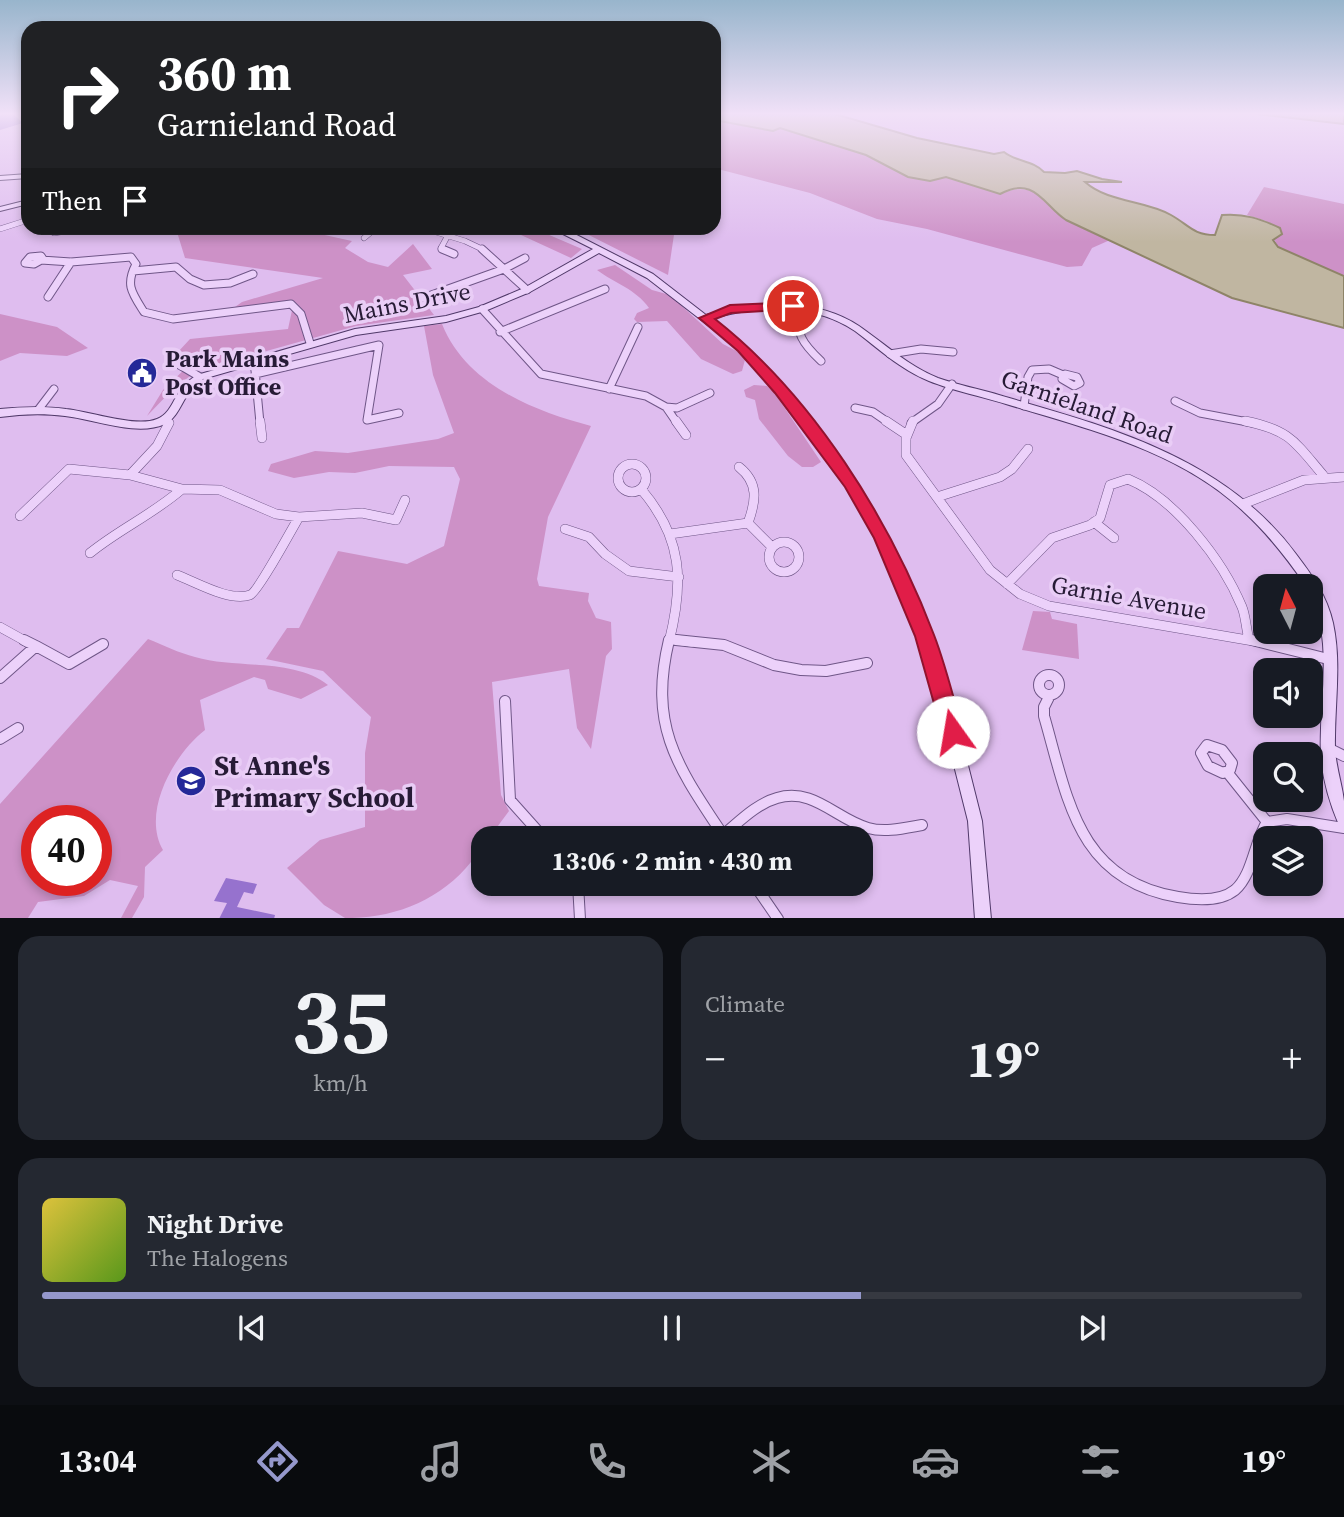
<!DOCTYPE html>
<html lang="en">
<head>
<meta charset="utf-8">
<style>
  body { margin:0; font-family:"Source Serif 4",serif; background:#242831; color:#f1f3f6; height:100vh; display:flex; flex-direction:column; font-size:26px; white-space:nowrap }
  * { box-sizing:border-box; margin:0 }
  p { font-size:23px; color:#9ea1a6 }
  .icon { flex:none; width:38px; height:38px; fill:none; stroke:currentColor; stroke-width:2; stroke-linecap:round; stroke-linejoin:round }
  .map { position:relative; height:918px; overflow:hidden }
  .panel { display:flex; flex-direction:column; gap:18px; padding:18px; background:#0d0f14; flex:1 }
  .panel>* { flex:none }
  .hud { position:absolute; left:21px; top:21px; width:700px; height:214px; border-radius:21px; box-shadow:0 4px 10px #0003; background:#202124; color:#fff; overflow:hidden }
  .needle { width:46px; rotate:354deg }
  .fabs { position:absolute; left:1253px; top:574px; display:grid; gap:14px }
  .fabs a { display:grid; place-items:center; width:70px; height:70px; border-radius:14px; background:#171b24; box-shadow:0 4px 10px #0003; font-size:35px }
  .speed { position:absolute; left:21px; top:805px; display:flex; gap:14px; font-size:35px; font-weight:700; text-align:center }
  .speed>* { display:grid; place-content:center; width:91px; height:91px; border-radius:50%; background:#171b24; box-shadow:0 4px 10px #0003; line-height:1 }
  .speed .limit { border:10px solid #d22; background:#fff; color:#111 }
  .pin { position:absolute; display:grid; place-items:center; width:60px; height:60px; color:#fff; margin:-30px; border:4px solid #fff; border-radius:50%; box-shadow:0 2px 7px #0007 }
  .me { position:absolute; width:77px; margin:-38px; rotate:347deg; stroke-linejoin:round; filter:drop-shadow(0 0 5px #0008) }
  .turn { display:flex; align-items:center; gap:24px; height:147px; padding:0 21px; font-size:32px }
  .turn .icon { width:91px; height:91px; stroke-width:2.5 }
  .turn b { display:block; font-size:49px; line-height:60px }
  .then { display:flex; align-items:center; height:66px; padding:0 21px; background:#0003; gap:14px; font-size:26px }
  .big { font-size:52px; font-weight:700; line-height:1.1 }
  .panel .tile { flex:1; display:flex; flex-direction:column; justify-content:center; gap:10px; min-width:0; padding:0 24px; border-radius:21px; background:#242831 }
  .panel .dial { align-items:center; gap:0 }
  .dial b { font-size:91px; line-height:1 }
  .song { display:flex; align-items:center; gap:21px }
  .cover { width:84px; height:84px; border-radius:10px; background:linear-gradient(135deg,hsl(50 70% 55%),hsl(90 70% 35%)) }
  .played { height:7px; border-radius:4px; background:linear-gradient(90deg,#9598cc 65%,#363941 65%) }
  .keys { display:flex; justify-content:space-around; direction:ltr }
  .heat { display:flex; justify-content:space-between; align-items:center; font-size:38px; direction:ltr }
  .panel .tiles { flex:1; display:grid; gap:18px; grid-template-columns:1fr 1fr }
  .tile:last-child { grid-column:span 2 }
  .trip { position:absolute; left:471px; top:826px; width:402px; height:70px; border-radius:21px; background:#171b24; box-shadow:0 4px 10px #0003; font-weight:700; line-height:70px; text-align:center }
  .tab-bar { display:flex; height:112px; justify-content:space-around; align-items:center; background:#090b0e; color:#9ea1a6 }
  .tab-bar .icon { width:49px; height:49px }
  .tab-bar .on { color:#9598cc }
  .tab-bar b { font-size:32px; color:#f1f3f6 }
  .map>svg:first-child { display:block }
  .green { fill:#cd91c7; fill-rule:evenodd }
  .water { fill:#c0b6a1; stroke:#8e8468; stroke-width:2 }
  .building { fill:#9672ce }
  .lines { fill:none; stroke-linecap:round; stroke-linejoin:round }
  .street-far3-casing { stroke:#6f5687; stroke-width:6 }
  .street-far2-casing { stroke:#6f5687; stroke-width:9 }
  .street-far1-casing { stroke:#6f5687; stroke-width:10 }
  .street-casing { stroke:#6f5687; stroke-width:12 }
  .secondary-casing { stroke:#503969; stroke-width:2 }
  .street-far3 { stroke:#ecd1fa; stroke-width:5 }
  .street-far2 { stroke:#ecd1fa; stroke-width:7 }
  .street-far1 { stroke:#ecd1fa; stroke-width:9 }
  .street { stroke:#ecd1fa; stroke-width:10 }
  .secondary { fill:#ecd1fa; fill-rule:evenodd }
  .route { fill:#e11d48; stroke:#92132f; stroke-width:2 }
  .labels { text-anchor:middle; stroke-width:7; stroke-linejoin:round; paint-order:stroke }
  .street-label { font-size:24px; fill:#271b36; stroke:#e9cdf6 }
  .poi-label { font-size:24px; font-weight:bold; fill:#271b36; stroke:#e9cdf6; text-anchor:start }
  .near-poi-label { font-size:28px; font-weight:bold; fill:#271b36; stroke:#e9cdf6; text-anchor:start }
</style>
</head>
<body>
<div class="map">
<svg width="1344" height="919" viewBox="0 0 1344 919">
  <rect width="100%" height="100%" fill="#dfbdef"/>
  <!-- green -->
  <path class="green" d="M714,120L780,128L866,155L908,177L930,181L946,177L1000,194C1014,187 1035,187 1046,200C1054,207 1055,213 1065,219C1079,228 1095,233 1110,240L1092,248L1082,266L1067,267L927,229L877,219L810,193L714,168Z
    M1264,187L1344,204V276L1278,247L1266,221L1247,215Z
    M189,228H313L311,232L352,241L345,248L368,262L388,267L413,244L432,269L403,275L434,315L356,326L198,370L173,389L147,416L163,390L189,365L178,352L190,339L288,329L294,301L235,307L242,302L323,278L185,258L177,232Z
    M506,228H533L582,249L571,258Z
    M575,228H675L668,275Z
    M615,265L652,290L670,295L723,344L746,356L742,371L733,374L701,359L667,321L637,322L634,319L637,313L649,308C636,289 614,283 597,270Z
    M0,314L57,327L88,348L67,356L20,353L0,361Z
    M442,324C466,384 533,411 591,426L548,517L537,579L539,586L589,593L588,601L596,618L611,622L612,649L606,656L591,749L577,728L569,669L492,682L501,795L509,811L489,838H483C483,848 477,854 471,862C441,900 393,919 345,918L324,905L287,868L320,840L365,827V753L371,717L323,671L266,659L287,628H299L338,551L407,564L444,546L460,479L454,467L389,466L355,473L329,472L294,478L268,471L271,464L315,451L348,453L438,439L454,433L433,375L424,326Z
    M754,385L767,386L774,392L821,462L813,467H802L788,456L759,419L755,400L746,397L744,390Z
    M1033,611L1050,612L1052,619L1077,624L1079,659L1022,650Z
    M148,639C163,645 179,653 195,657C235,669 294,658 328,685L301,699L268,689L265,680L254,677L200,700L205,730C174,754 141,812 163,850L145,867L144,897L132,918H121L138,886L110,880L84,896L38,902L28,918H0V804ZM37,821H96V880H37Z"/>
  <!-- water -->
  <path class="water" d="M714,114H835L917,138L994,154L1004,152C1016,162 1033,160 1044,172L1065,173L1077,171L1102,179L1122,182H1085C1109,203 1145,200 1171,215C1189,225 1193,235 1215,235L1222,215C1244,213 1261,219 1280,228L1282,234L1273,240L1278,247L1344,276V328L1232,298L1066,220C1044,206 1035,175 1000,194L946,177L930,181L908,177L866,155L780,128L773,131L714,120Z
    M1257,114H1344V124Z"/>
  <!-- building -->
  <path class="building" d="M13,114L23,123L0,130V115Z
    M226,878L257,884L253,894L244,892L237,907L275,915L274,919H219L227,903L214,901Z"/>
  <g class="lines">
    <!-- street-far3 casing -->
    <g class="street-far3-casing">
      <path id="street-far3" d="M423,228L465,241L484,250
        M0,229L28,220
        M54,233L86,228
        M364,238L376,228
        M446,250L441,248L447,237"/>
    </g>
    <!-- street-far2 casing -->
    <g class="street-far2-casing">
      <path id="street-far2" d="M442,249L454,254
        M482,249L527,290
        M41,256L43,259L34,264L25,263L30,257Z
        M41,260L71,262L131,257L136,264C125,285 132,293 144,312L173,319L291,304L301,314L310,343
        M133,271L176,267L190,279L204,285L230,283L253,274
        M48,297L71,262
        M423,298L504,269L525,258
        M801,308C794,333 803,344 821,361
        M482,309L541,374L646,396L666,407L677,408L710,393
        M500,332L605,289
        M890,354L921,349L953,352
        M171,360L200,377
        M254,360L260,423
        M255,374L379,345L367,420L399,413
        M1065,374L1077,377L1080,383L1074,386L1062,379Z
        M609,389L638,327
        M1175,401L1200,413L1253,423
        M1024,406L1028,377L1032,370L1049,369L1063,375
        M666,407L677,423
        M855,408L873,412L889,423
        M38,410L54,389
        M165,420L169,423
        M911,423L938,404L952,384"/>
    </g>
    <!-- street-far1 casing -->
    <g class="street-far1-casing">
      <path id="street-far1" d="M166,421L169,423L157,446L130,475L182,489L220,490L276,514L299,517L362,513L396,520L405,500
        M260,421L262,438
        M676,421L686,435
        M886,421L904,433
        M913,421L906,438V455L990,570L1020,594L1049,606L1259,642
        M1245,421C1290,430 1295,442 1323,475
        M618 478a14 14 0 1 1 28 0a14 14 0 1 1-28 0Z
        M641,489C683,538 684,582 669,642
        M937,497L1000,477L1012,469L1028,449
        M1243,504L1304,480L1344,477
        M20,516L69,469L130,475
        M1094,522L1114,538
        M748,523L772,547
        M565,529L589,537L605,554L629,571L679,577
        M670,534L748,523C756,501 759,483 739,467
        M769 557a15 15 0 1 1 30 0a15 15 0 1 1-30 0Z
        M90,553C121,528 152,515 182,489
        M177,575C196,582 229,602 250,595C257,593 292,529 299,517
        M1007,584L1052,538L1090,525L1100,518L1110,485L1128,479C1175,498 1223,561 1242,607C1246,617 1246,629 1249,639
        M0,627L27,642
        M669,639L692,642"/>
    </g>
    <!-- street casing -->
    <g class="street-casing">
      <path id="street" d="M24,640L36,646
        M669,640C648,728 678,767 725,838
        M676,640L724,645L774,665L801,670L826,671L867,663
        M1252,640L1332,660
        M1039 685a10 10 0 1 1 20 0a10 10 0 1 1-20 0Z
        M0,678L36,646L69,664L103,644
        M1050,695L1044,707V716C1068,799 1077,880 1178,897C1195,900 1220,902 1235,890C1253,874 1254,842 1267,822L1287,819L1344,828
        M505,701L510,800L544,838
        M0,739L18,728
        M1207,745L1222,750L1232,763L1230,770L1223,773L1208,766L1201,753Z
        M1328,748L1344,756
        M1227,772L1267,822
        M723,835C739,822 756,804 777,798C813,787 836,819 868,828C885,833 905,828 922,825
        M578,884L580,919
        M754,884L778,919"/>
    </g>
    <!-- secondary casing -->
    <g class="secondary-casing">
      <path id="secondary" d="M28,174V178L0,180V176Z
        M28,200V204L0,211V207Z
        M555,228H563L653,274L706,315C753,301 816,297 859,326C885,344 908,366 938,378C958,385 979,389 999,395C1109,427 1224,457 1296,554C1312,575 1327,596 1333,623C1342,664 1334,707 1335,749C1336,767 1342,784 1344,801C1344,810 1344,819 1344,827L1339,825C1330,804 1323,781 1321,757C1319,720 1326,682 1323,644C1322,624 1311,603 1311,586H1306C1288,560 1269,535 1245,513C1181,451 1088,429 1006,404C980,396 954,391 929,381C901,370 879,349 855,331C814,303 757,305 711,319L746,346L813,422L855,480L887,536L931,636L945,674L982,821L991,919H975L968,821L931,674L919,636L876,537L847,486L805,428L740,350L647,278L599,253L530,292L485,311L446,322L356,335L203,379C197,384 192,388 188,394C181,404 177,418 165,424C137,437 94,419 65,416C43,413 21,414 0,417V409C22,407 44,406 66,409C89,411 136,428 157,419C170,414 173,400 181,389C185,383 191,379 197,375L355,329L446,316L479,307L524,288L593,249L555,230Z"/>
    </g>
    <!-- street-far3 -->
    <use href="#street-far3" class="street-far3"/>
    <!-- street-far2 -->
    <use href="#street-far2" class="street-far2"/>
    <!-- street-far1 -->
    <use href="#street-far1" class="street-far1"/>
    <!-- street -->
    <use href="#street" class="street"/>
    <!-- secondary -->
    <use href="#secondary" class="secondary"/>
  </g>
  <!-- sky -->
  <linearGradient id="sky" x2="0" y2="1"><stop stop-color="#98b5cc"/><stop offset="0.47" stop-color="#f1e1f8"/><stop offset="1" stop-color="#f1e1f8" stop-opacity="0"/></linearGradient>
  <rect width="1344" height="242" fill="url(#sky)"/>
  <!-- route -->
  <path class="route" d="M793,302L798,303V309L731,313L715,319C813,396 890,519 934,635C946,666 954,700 963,732L960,739L953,743L945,739L942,732L915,636L874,538L845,487L775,393L738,351L699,318L730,305Z"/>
  <!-- icons -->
  <defs>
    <g id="civic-disc" transform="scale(1.575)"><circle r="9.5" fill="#242898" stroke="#e9cdf6"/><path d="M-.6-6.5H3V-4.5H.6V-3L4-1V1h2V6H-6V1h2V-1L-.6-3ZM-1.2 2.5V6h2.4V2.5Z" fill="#fff"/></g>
    <g id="school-disc" transform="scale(1.575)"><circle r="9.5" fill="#242898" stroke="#e9cdf6"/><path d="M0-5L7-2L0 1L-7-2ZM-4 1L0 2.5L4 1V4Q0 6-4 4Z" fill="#fff"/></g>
  </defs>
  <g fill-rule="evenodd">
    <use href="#civic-disc" x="142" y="373"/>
    <use href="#school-disc" x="191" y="781"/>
  </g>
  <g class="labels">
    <!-- street labels -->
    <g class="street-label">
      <text transform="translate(407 303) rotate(-11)" y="8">Mains Drive</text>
      <text transform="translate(1087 407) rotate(19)" y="8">Garnieland Road</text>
      <text transform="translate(1129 598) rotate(10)" y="8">Garnie Avenue</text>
    </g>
    <!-- poi labels -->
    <g class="poi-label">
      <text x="165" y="367">Park Mains<tspan x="165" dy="28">Post Office</tspan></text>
    </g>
    <!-- near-poi labels -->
    <g class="near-poi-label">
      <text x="214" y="775">St Anne's<tspan x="214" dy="32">Primary School</tspan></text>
    </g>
  </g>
</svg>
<div class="fabs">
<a><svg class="needle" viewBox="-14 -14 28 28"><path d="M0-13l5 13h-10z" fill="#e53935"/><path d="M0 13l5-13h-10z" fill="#9ea1a6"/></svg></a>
<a><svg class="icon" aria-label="sound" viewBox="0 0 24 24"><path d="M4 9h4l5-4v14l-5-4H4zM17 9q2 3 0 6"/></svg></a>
<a><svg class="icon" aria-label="search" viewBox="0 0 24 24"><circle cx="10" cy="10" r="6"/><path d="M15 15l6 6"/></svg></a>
<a><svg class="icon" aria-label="layers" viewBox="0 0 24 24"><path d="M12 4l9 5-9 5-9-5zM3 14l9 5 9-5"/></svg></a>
</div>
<div class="speed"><div class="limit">40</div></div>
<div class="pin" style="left:793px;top:306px;background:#d93025"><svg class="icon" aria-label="arrive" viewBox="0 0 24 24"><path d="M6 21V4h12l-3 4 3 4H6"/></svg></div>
<svg class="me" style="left:953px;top:732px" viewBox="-20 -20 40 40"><circle r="19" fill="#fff"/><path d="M0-13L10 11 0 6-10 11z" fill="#e11d48"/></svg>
<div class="trip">13:06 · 2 min · 430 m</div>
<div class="hud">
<div class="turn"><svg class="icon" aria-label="right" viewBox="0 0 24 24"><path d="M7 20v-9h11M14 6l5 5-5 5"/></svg><div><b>360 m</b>Garnieland Road</div></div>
<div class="then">Then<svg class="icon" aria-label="arrive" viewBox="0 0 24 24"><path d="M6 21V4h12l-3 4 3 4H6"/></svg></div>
</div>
</div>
<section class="panel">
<div class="tiles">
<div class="tile dial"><b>35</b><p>km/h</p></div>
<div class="tile"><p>Climate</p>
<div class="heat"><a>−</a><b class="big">19°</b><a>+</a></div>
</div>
<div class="tile">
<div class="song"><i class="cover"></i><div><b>Night Drive</b><p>The Halogens</p></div></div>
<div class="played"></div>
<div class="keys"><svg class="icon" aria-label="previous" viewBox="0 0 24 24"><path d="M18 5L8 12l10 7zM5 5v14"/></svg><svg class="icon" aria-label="pause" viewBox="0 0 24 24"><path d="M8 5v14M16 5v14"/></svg><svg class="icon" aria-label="next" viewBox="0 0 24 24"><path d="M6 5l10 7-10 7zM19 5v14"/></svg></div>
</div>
</div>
</section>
<nav class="tab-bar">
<b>13:04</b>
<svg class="icon on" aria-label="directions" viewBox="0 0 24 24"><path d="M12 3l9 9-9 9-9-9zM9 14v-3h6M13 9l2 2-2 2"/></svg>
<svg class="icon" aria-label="music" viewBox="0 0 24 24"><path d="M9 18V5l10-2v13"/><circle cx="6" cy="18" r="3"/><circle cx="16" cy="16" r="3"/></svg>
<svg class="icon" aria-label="phone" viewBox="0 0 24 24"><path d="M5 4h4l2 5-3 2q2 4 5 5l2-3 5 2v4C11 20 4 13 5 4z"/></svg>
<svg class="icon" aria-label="climate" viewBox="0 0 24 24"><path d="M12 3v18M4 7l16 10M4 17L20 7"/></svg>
<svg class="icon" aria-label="car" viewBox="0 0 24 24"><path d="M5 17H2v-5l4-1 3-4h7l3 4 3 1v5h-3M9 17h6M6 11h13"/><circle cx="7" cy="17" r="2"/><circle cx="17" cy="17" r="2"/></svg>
<svg class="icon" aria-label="filters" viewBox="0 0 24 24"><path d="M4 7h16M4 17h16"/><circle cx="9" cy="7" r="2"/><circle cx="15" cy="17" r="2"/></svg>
<b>19°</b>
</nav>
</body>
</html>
